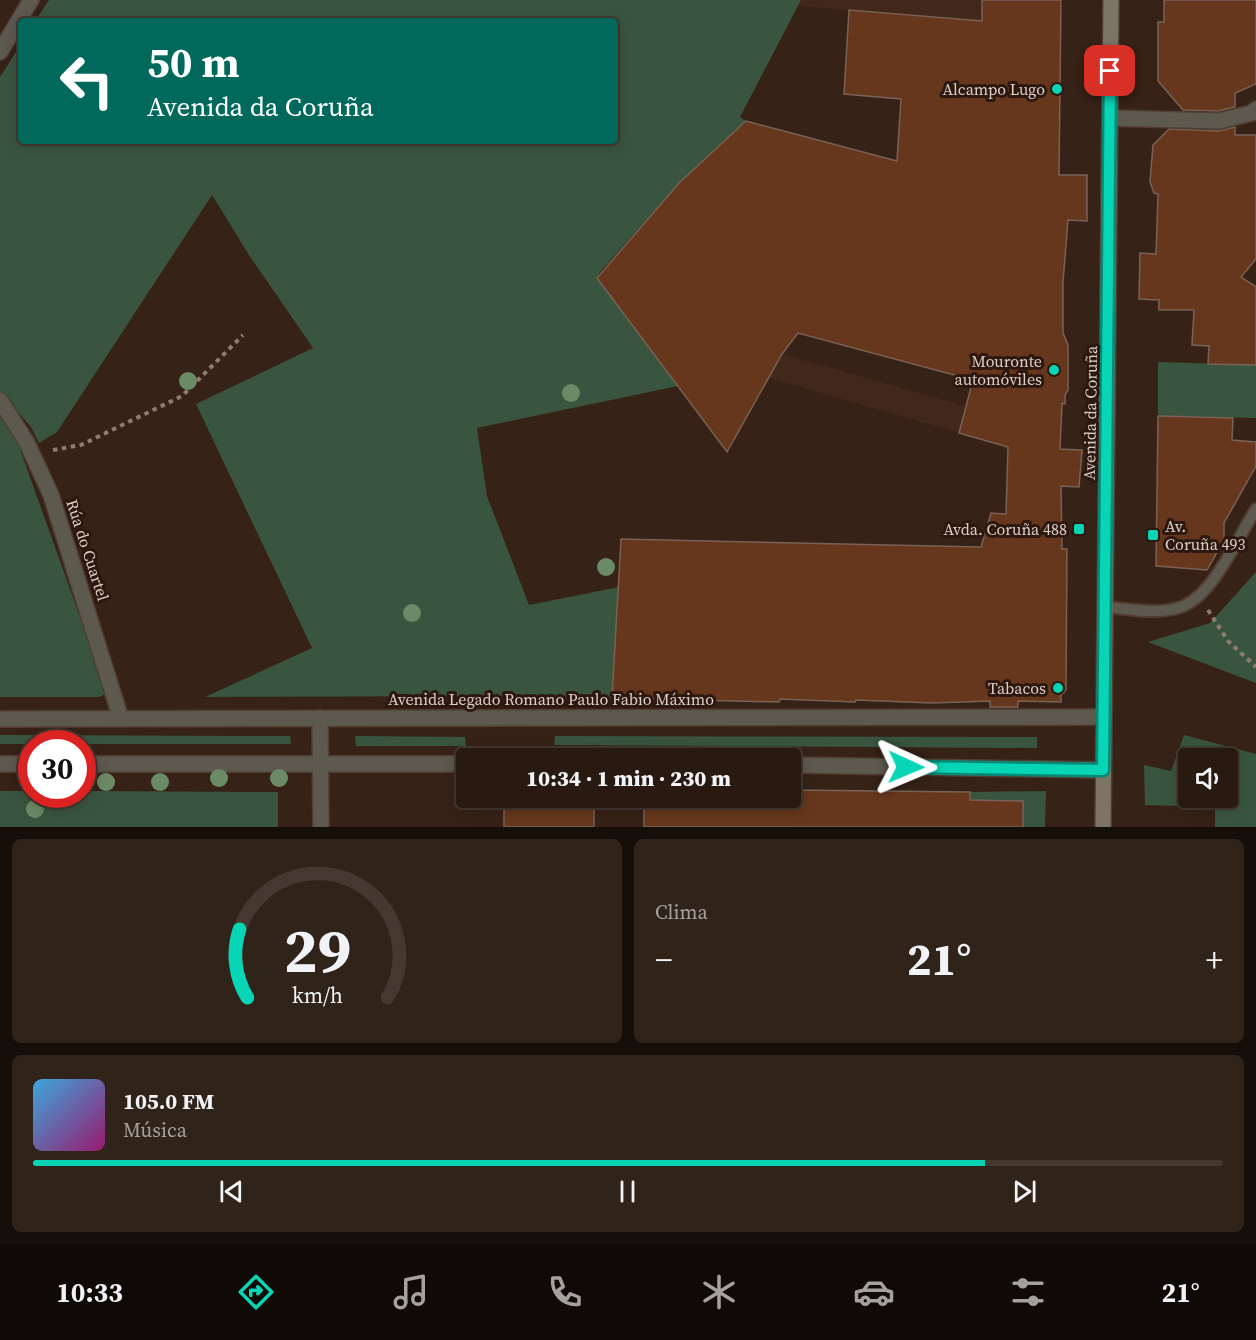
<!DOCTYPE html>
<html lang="es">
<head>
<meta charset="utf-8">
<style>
  body { margin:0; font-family:"Source Serif 4",serif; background:#30231a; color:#f1f3f6; height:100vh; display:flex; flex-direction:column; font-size:22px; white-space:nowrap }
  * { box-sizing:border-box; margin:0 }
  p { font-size:20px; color:#a5a19f }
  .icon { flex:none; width:33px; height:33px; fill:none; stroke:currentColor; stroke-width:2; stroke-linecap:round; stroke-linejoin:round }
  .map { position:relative; height:827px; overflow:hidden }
  .details { display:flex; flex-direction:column; gap:12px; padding:12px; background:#160e09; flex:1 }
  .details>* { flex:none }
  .hud { position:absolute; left:18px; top:18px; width:600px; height:126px; border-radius:6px; box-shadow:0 3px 15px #0003,0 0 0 2px #443831; background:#00695c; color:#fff; overflow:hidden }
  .fabs { position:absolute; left:1178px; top:748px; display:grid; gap:12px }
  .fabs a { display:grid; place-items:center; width:60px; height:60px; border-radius:6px; background:#281a11; box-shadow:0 3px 15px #0003,0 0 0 2px #443831; font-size:30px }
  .speed { position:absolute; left:18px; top:730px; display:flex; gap:12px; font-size:30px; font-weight:700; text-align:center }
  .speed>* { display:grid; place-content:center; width:78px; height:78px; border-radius:50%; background:#281a11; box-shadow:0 3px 15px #0003,0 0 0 2px #443831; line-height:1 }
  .speed .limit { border:9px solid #d22; background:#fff; color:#111 }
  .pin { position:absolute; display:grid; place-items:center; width:51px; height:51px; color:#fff; margin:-26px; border-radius:12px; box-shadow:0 3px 9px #0006 }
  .me { position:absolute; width:66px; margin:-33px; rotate:91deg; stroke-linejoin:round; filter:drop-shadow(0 0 4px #0008) }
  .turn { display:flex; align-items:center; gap:21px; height:126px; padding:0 30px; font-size:27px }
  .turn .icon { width:78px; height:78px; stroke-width:2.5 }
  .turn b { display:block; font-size:42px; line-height:51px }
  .big { font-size:45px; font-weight:800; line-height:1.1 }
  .details .widget { flex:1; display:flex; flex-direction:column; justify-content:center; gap:9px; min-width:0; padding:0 21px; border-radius:9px; background:#30231a }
  .details .dial { align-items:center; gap:0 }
  .dial svg { height:156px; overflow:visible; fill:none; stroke:#443831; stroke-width:7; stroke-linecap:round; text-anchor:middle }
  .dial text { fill:#f1f3f6; stroke:none }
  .song { display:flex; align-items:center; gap:18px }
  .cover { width:72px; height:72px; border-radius:9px; background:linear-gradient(135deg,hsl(200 70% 55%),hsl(320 70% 35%)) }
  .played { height:6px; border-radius:3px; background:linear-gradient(90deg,#08d5b5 80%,#443831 80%) }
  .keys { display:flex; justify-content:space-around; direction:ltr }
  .heat { display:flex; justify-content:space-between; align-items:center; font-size:33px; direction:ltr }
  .details .tiles { flex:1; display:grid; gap:12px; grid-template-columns:1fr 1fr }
  .widget:last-child { grid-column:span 2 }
  .trip { position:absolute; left:456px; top:748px; width:345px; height:60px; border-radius:6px; background:#281a11; box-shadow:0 3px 15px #0003,0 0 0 2px #443831; font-weight:800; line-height:60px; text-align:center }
  .tabs { display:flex; height:96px; justify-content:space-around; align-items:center; background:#100a07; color:#a5a19f }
  .tabs .icon { width:42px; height:42px }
  .tabs .current { color:#08d5b5 }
  .tabs b { font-size:27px; color:#f1f3f6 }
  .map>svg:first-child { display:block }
  .built { fill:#42281a }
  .green { fill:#39553f; fill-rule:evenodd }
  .building { fill:#66371c; stroke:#796255; stroke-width:1.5 }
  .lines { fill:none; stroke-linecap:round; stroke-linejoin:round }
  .lane-casing { stroke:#513e33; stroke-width:14 }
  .street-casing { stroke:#513e33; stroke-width:18 }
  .secondary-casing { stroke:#513e33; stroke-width:18 }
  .path { stroke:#8c7c73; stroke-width:4; stroke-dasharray:4.5 4.5; stroke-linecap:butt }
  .lane { stroke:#5e594f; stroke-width:10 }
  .street { stroke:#5e594f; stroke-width:15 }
  .secondary { stroke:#7c7465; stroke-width:15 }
  .tree { fill:#6b8a66 }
  .route-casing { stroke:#058a76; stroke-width:15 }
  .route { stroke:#08d5b5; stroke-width:10 }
  .poi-dot { fill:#08d5b5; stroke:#2c180e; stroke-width:2 }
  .labels { text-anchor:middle; stroke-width:6; stroke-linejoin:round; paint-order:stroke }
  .poi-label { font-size:16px; fill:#dccfc8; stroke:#2c180e; text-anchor:end }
  .street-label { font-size:16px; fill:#dccfc8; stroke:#2c180e }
</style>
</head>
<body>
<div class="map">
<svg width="1256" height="827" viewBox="0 0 1256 827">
  <rect width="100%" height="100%" fill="#362217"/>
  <!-- built -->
  <path class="built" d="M801,0H1061V29L799,6Z
    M782,354L993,414L1009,422L1061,430V449H1005L1002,445L769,378Z"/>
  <!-- green -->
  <path class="green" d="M49,0H801L740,117L746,121L680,182L600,272L597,278L678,386L477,428L487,496L529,605L619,587L612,698L532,696L205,697L312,648L196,404L313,348L249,255L212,195L57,432L39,443L31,427L0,392V77L21,44V141H615V21H35Z
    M1158,362L1256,365V418L1158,416Z
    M0,416L15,435L107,693L99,697H0Z
    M1256,572V683L1148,642L1210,623Z
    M0,735L290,736L291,744H0Z
    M1184,735L1256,754V827H1215V807L1145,805L1144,765L1171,771ZM1188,759H1227V798H1188Z
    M355,736L465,737L466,746H356Z
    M555,736L1037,737V748L554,745Z
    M0,791H31L32,795H82L83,791L278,792V827H0Z
    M1046,791L1045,827H1023V801L970,800V792Z"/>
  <!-- building -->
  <path class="building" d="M982,0H1061L1059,175H1087V221L1068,220L1063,282V333L1068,345V390L1065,395V404L1062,403L1060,449L1082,450L1079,487L1061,486L1062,549H1067L1066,690L1061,695V702L1018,701V707H990V701L932,703L856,700L855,702L780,699L779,702L612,698L621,539L981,547L991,513L1006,514L1008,447L959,433L973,380L798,333L782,354L727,452L597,278L680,182L746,121L897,161L901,99L844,94L849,10L982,21Z
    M1164,0H1256V84L1235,93V107L1218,111L1183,110L1158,81V22H1164Z
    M1235,127V135H1256V259L1241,277L1256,287V365L1208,364L1209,346L1192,345L1194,310H1159V300L1139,299L1140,253L1156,254L1158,194L1154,193L1150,182L1153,145L1169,129L1219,131Z
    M1158,416L1233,418L1232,440L1256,442V466L1224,523V540L1207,570L1156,566Z
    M790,790L970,792V800L1023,801V827H644V798H790Z
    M504,798H594V827H504Z"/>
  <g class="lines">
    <!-- lane casing -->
    <g class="lane-casing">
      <path id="lane" d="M1107,607C1129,609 1159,615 1181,607C1213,596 1238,537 1256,509"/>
    </g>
    <!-- street casing -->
    <g class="street-casing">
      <path id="street" d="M0,52L31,0
        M1110,118L1219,121L1252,113L1256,109
        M0,400L27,443L51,495L121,719
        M320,718L321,827
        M0,719L1102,717
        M0,764H32
        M82,764H466
        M790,765L1103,770"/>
    </g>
    <!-- secondary casing -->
    <g class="secondary-casing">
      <path id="secondary" d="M1103,827L1111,0"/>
    </g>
    <!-- path -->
    <path class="path" d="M53,450L81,445L182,396L243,335
      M1208,610L1228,641L1256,667"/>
    <!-- lane -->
    <use href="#lane" class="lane"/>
    <!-- street -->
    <use href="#street" class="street"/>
    <!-- secondary -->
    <use href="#secondary" class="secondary"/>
  </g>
  <!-- trees -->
  <g class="tree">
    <circle cx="188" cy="381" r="9"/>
    <circle cx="571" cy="393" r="9"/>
    <circle cx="606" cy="567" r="9"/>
    <circle cx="412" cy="613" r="9"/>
    <circle cx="219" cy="778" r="9"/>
    <circle cx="279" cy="778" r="9"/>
    <circle cx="106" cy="782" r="9"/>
    <circle cx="160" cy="782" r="9"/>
    <circle cx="35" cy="809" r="9"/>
  </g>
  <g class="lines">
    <!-- route casing -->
    <g class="route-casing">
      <path id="route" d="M906,767L1103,770L1110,71"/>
    </g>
    <!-- route -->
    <use href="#route" class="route"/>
  </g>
  <!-- markers -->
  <g class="poi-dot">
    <circle cx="1057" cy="89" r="6"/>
    <circle cx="1054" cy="370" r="6"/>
    <rect x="1073" y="523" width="12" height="12" rx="3"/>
    <rect x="1147" y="529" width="12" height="12" rx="3"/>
    <circle cx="1058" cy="688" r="6"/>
  </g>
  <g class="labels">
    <!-- poi labels -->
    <g class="poi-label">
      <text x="1045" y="95">Alcampo Lugo</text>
      <text x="1042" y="367">Mouronte<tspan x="1042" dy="18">automóviles</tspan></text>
      <text x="1165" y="532" text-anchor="start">Av.<tspan x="1165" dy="18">Coruña 493</tspan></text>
      <text x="1067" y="535">Avda. Coruña 488</text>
      <text x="1046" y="694">Tabacos</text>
    </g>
    <!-- street labels -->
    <g class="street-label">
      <text transform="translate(1090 413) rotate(-89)" y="6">Avenida da Coruña</text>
      <text transform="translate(88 550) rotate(72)" y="6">Rúa do Cuartel</text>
      <text x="551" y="705">Avenida Legado Romano Paulo Fabio Máximo</text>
    </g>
  </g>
</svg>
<div class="fabs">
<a><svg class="icon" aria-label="sound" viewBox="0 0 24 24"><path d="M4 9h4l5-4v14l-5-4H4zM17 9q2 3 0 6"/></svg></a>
</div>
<div class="speed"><div class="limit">30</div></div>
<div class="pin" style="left:1110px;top:71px;background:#d93025"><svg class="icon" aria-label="arrive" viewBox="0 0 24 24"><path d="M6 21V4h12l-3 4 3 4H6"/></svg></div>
<svg class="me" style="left:906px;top:767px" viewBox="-20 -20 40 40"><path d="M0-17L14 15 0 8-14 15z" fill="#08d5b5" stroke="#fff" stroke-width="4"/></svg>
<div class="trip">10:34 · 1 min · 230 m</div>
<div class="hud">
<div class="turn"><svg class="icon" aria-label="left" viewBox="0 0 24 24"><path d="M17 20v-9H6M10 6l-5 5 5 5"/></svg><div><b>50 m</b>Avenida da Coruña</div></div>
</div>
</div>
<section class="details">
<div class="tiles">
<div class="widget dial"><svg viewBox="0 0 100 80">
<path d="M14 69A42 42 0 1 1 86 69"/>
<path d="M14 69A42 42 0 0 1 10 34" stroke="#08d5b5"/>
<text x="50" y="56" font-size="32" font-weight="700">29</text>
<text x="50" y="72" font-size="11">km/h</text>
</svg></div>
<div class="widget"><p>Clima</p>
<div class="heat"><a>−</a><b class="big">21°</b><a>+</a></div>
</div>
<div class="widget">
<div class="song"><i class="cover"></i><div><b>105.0 FM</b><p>Música</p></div></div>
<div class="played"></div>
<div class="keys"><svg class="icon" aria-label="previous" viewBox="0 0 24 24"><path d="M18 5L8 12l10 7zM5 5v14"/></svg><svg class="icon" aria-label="pause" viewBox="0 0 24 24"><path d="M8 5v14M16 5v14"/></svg><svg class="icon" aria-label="next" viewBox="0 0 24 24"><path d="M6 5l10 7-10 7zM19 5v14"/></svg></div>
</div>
</div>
</section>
<nav class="tabs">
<b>10:33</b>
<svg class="icon current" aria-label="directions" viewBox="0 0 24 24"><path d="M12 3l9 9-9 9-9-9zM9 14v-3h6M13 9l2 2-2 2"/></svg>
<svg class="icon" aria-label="music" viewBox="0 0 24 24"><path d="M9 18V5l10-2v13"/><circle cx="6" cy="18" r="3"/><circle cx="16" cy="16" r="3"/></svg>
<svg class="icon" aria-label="phone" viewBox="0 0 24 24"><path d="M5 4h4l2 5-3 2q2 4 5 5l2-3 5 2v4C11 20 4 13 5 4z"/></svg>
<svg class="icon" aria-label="climate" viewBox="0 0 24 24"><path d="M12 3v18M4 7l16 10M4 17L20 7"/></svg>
<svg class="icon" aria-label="car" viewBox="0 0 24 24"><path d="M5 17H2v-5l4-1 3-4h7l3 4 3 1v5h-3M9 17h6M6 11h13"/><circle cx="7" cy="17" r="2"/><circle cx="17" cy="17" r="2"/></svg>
<svg class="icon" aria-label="filters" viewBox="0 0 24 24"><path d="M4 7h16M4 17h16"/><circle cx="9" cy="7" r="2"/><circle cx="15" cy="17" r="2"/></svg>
<b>21°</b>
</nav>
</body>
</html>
